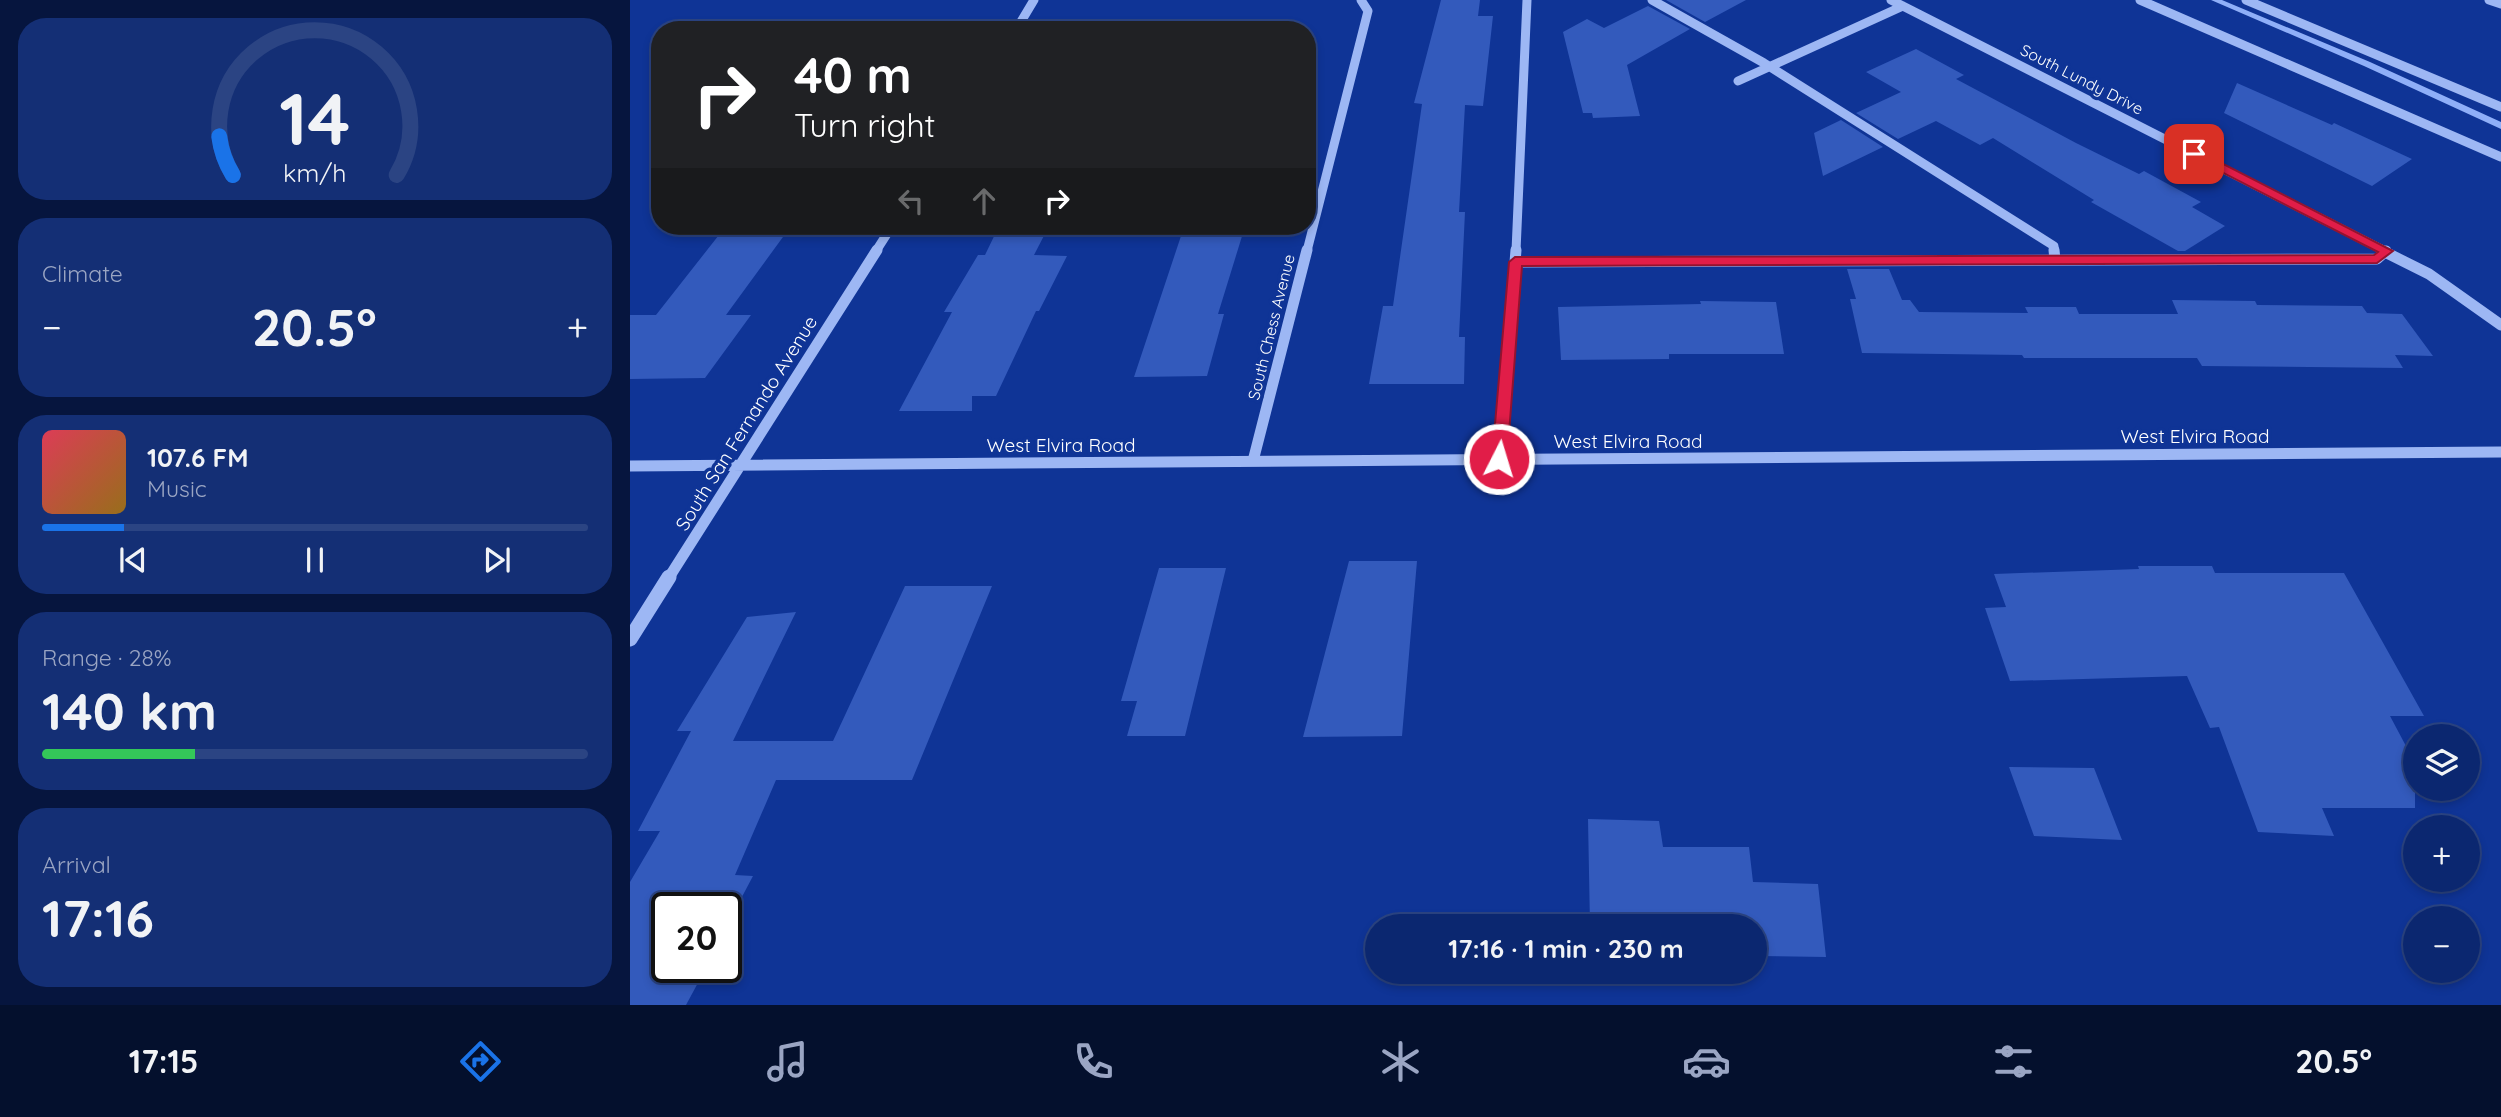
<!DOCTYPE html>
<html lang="en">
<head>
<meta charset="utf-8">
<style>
  body { margin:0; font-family:Quicksand,sans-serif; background:#142f75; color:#f1f3f6; height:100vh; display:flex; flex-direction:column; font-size:26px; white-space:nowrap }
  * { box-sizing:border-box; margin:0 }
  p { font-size:23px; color:#9aa5c3 }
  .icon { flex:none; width:38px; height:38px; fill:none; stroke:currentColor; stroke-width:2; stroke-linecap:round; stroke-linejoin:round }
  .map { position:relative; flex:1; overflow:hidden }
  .side { display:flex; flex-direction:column; gap:18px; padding:18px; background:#06153e; width:630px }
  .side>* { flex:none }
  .hud { position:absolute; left:21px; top:21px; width:665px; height:214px; border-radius:28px; box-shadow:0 4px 10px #0003,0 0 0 2px #2b4483; background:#202124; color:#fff; overflow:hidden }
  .tools { position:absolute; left:1773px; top:724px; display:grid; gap:14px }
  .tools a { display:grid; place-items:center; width:77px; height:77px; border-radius:50%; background:#0b2770; box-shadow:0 4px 10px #0003,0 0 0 2px #2b4483; font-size:35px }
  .speed { position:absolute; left:21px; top:892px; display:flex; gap:14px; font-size:35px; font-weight:700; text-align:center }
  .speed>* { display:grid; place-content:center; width:91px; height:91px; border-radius:50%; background:#0b2770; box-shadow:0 4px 10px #0003,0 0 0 2px #2b4483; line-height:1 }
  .speed .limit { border:4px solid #111; border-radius:10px; background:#fff; color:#111 }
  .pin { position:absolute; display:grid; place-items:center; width:60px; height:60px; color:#fff; margin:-30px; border-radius:14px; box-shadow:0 4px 10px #0006 }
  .me { position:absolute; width:77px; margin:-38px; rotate:5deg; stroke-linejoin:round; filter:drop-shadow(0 0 5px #0008) }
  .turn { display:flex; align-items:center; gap:24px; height:147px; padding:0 28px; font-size:32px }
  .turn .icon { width:91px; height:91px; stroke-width:2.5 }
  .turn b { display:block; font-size:49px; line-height:60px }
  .lanes { display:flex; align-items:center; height:66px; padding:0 28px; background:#0003; justify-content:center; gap:35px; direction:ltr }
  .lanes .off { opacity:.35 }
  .big { font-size:52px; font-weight:700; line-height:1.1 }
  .side .tile { flex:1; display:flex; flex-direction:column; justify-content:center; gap:10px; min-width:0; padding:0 24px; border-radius:28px; background:#142f75 }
  .side .dial { align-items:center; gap:0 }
  .dial svg { height:182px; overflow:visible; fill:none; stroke:#2b4483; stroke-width:7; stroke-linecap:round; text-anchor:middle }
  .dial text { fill:#f1f3f6; stroke:none }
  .song { display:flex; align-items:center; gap:21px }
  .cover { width:84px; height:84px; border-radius:10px; background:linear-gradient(135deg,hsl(350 70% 55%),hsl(40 70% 35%)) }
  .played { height:7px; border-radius:4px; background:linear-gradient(90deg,#1a73e8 15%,#2b4483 15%) }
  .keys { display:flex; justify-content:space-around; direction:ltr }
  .heat { display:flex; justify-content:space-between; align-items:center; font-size:38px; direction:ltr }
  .charge { height:10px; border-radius:5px; background:linear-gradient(90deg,#34c759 28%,#2b4483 0) }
  .trip { position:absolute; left:735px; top:914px; width:402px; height:70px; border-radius:35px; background:#0b2770; box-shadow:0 4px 10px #0003,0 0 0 2px #2b4483; font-weight:700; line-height:70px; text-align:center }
  .dock { display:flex; height:112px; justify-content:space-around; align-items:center; background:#04102d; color:#9aa5c3 }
  .dock .icon { width:49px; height:49px }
  .dock .active { color:#1a73e8 }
  .dock b { font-size:32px; color:#f1f3f6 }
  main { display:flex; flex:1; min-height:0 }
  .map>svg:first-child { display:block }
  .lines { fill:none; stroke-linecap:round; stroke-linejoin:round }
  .stream { fill:#8faff8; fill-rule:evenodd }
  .building { fill:#335abc }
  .minor-far2 { stroke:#9db7f4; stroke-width:9 }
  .minor-far1 { stroke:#9db7f4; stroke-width:11 }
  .minor { stroke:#9db7f4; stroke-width:15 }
  .route { fill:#e11d48; stroke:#92132f; stroke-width:2 }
  .labels { text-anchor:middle; stroke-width:7; stroke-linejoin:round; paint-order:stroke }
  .far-street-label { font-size:16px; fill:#fff; stroke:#0f3496 }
  .street-label { font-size:19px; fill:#fff; stroke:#0f3496 }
</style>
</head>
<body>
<main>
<section class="side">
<div class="tile dial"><svg viewBox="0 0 100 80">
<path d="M14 69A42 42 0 1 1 86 69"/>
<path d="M14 69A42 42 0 0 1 8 52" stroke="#1a73e8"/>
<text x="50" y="56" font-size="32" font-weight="700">14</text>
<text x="50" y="72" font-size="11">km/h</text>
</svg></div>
<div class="tile"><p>Climate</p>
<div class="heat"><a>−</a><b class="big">20.5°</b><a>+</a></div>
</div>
<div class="tile">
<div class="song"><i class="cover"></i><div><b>107.6 FM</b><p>Music</p></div></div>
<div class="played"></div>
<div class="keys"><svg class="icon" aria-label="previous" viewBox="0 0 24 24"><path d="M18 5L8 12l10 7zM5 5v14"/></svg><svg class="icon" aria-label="pause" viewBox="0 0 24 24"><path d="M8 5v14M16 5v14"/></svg><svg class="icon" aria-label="next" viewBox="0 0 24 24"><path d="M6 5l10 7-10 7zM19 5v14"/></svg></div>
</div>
<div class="tile"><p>Range · 28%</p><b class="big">140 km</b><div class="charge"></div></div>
<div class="tile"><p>Arrival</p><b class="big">17:16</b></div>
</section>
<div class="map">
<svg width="1871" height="1005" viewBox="0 0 1871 1005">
  <rect width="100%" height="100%" fill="#0f3496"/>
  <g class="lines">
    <!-- stream -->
    <path class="stream" d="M1581,0H1592L1740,62L1871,122V129L1734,66Z"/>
  </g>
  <!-- building -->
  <path class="building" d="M811,0H850L848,16H863L853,106L835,105L829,212H835L829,337H835L834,384H739L753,306H763L792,104L784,103Z
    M1036,0H1116L1075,22Z
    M1018,6L1060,29L997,65L1010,116L963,118L962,113H953L933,32L957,19L974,28Z
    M1286,49L1334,75L1326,79L1446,143L1509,174L1514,171L1571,202L1562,207L1595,226L1555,251H1548L1461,202L1464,200L1363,138L1350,145L1306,121L1268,139L1226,113L1271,92L1236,72Z
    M1607,83L1702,125L1704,123L1782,159L1742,186L1594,113Z
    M1211,120L1253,147L1193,176L1184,133Z
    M96,226H161L96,315H121L75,378L0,379V315H26Z
    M369,226H419L404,255L437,256L409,311H406L366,396H342V411H269L322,312H314L348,255H355Z
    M552,233H613L588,314H594L577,376L504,377Z
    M1217,269H1259L1272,300H1280L1289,312L1398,313L1395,307H1446L1449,314H1548L1542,300L1625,301L1627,305L1732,306L1737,313L1772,314L1803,356L1765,355L1773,368L1572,366L1567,358H1394L1392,355L1232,353L1220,299H1226Z
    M1070,301L1146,302L1154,354H1039V359L931,360L928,307L1071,304Z
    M719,561H787L772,736L673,737Z
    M1508,566H1582L1585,573H1714L1794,716H1760L1785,763V808H1692L1704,836L1628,832L1589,727L1580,728L1557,676L1380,681L1355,608L1376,607L1364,574L1509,569Z
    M529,568H596L555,736H497L507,701H491Z
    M275,586H362L282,780H146L105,875L123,876L96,927V908H37V968H76L56,1005H0V882L30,831H8L61,731H47L117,617L166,612L103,741H203Z
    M1379,767L1464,768L1492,840L1404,836Z
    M958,819L1029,821L1033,847H1119L1123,882L1188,884L1196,957L1125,956V926H960Z"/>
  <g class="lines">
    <!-- minor-far2 -->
    <path class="minor-far2" d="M1022,0L1134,63L1424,246V251
      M1261,0L1755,251
      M1510,0L1871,157
      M1616,0L1871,107
      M1859,0L1871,4
      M386,30L404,0
      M1108,81L1273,6
      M246,251L262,226
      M677,251L738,11L731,0
      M886,251L897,0"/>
    <!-- minor-far1 -->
    <path class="minor-far1" d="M1424,250L1425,260
      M1751,250L1799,274L1871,325
      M885,262L1747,259L1756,251
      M869,459L886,250
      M623,461L677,250
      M0,466L1871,452
      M38,579L247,250"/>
    <!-- minor -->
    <path class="minor" d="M0,639L39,577"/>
  </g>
  <!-- route -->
  <path class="route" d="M1560,151H1568L1763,251L1747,263L892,266L877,459L869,465L862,459L879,262L885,257L1744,255L1748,252L1560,156Z"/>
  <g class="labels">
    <!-- far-street labels -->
    <g class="far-street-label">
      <text transform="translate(1452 79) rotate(27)" y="6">South Lundy Drive</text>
      <text transform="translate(641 327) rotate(-76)" y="6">South Chess Avenue</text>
    </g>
    <!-- street labels -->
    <g class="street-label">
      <text transform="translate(116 423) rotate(-58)" y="7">South San Fernando Avenue</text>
      <text x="1565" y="443">West Elvira Road</text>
      <text x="998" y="448">West Elvira Road</text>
      <text x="431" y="452">West Elvira Road</text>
    </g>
  </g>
</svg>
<div class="tools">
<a><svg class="icon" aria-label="layers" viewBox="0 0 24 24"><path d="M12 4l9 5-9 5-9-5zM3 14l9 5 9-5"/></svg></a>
<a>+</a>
<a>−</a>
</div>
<div class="speed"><div class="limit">20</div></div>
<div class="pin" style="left:1564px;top:154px;background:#d93025"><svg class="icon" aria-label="arrive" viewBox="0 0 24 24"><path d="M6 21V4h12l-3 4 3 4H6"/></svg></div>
<svg class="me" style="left:869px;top:459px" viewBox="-20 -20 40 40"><circle r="17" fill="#e11d48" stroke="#fff" stroke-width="3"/><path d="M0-11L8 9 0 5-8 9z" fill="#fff"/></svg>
<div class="trip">17:16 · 1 min · 230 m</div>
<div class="hud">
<div class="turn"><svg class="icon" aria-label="right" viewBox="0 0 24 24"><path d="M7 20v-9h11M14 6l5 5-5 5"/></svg><div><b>40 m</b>Turn right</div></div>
<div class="lanes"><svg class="icon off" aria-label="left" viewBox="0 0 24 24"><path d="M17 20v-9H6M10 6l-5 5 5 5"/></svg><svg class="icon off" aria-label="ahead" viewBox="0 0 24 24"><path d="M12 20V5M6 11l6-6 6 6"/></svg><svg class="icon" aria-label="right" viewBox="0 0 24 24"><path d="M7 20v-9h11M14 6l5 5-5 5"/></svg></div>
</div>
</div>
</main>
<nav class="dock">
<b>17:15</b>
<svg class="icon active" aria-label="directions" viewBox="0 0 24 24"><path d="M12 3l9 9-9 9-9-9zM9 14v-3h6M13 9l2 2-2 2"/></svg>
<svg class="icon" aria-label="music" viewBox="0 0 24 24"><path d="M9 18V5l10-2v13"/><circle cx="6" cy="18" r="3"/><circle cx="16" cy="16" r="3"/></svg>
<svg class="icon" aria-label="phone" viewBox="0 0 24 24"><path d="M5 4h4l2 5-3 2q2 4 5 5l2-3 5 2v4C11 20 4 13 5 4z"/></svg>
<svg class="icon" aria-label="climate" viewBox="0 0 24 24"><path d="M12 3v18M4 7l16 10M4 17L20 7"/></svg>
<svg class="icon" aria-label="car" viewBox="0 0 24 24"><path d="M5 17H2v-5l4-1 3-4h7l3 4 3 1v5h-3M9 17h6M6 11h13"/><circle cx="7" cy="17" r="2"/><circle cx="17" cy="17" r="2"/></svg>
<svg class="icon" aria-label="filters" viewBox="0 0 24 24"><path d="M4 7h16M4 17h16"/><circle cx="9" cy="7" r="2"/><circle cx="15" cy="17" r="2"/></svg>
<b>20.5°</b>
</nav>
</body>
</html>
